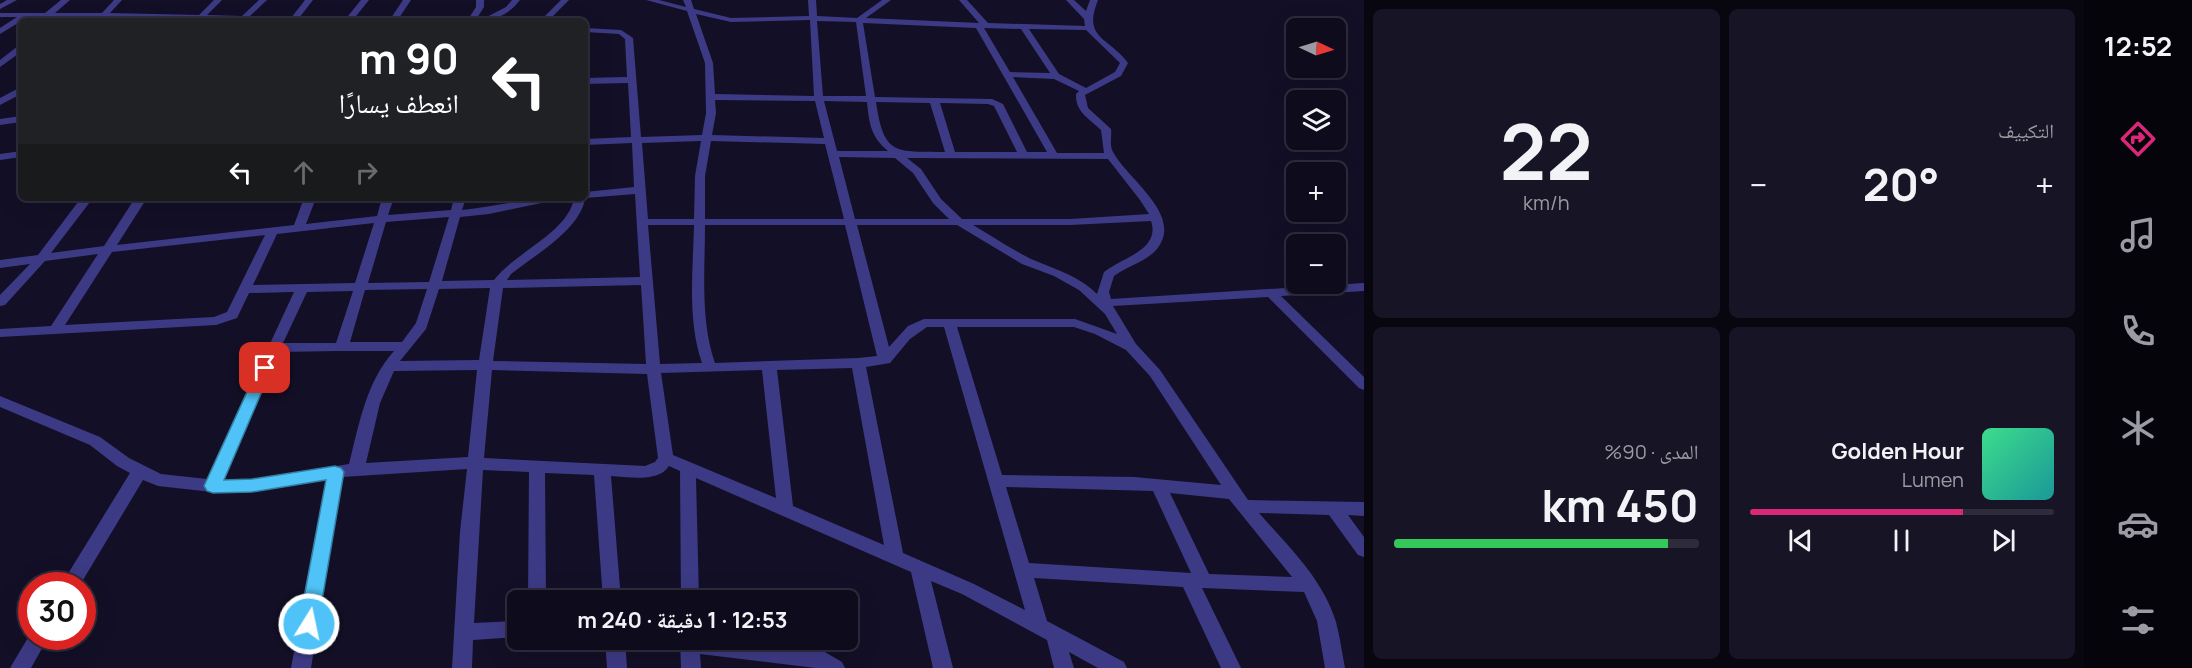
<!DOCTYPE html>
<html lang="ar">
<head>
<meta charset="utf-8">
<style>
  body { margin:0; font-family:Manrope,"Noto Naskh Arabic",sans-serif; background:#171425; color:#f1f3f6; direction:rtl; height:100vh; display:flex; flex-direction:column; font-size:22px; white-space:nowrap }
  * { box-sizing:border-box; margin:0 }
  p { font-size:20px; color:#9b9ba3 }
  .icon { flex:none; width:33px; height:33px; fill:none; stroke:currentColor; stroke-width:2; stroke-linecap:round; stroke-linejoin:round }
  .map { position:relative; flex:1; overflow:hidden; direction:ltr }
  .sheet { display:flex; flex-direction:column; gap:9px; padding:9px; background:#08060f; width:720px }
  .sheet>* { flex:none }
  .hud { position:absolute; left:18px; top:18px; width:570px; height:183px; border-radius:9px; box-shadow:0 6px 24px #0002,0 0 0 2px #2e2b3b; direction:rtl; background:#202124; color:#fff; overflow:hidden }
  .needle { width:39px; rotate:94deg }
  .fabs { position:absolute; left:1286px; top:18px; display:grid; gap:12px }
  .fabs a { display:grid; place-items:center; width:60px; height:60px; border-radius:9px; background:#0e0b1c; box-shadow:0 6px 24px #0002,0 0 0 2px #2e2b3b; font-size:30px }
  .speed { position:absolute; left:18px; top:572px; display:flex; gap:12px; font-size:30px; font-weight:700; text-align:center }
  .speed>* { display:grid; place-content:center; width:78px; height:78px; border-radius:50%; background:#0e0b1c; box-shadow:0 6px 24px #0002,0 0 0 2px #2e2b3b; line-height:1 }
  .speed .limit { border:9px solid #d22; background:#fff; color:#111 }
  .pin { position:absolute; display:grid; place-items:center; width:51px; height:51px; color:#fff; margin:-26px; border-radius:12px; box-shadow:0 3px 9px #0006 }
  .me { position:absolute; width:66px; margin:-33px; rotate:10deg; stroke-linejoin:round; filter:drop-shadow(0 0 4px #0008) }
  .turn { display:flex; align-items:center; gap:21px; height:126px; padding:0 30px; font-size:27px }
  .turn .icon { width:78px; height:78px; stroke-width:2.5 }
  .turn b { display:block; font-size:42px; line-height:51px }
  .lanes { display:flex; align-items:center; height:57px; padding:0 30px; background:#0003; justify-content:center; gap:30px; direction:ltr }
  .lanes .off { opacity:.35 }
  .big { font-size:45px; font-weight:700; line-height:1.1 }
  .sheet .tile { flex:1; display:flex; flex-direction:column; justify-content:center; gap:9px; min-width:0; padding:0 21px; border-radius:9px; background:#171425 }
  .sheet .dial { align-items:center; gap:0 }
  .dial b { font-size:78px; line-height:1 }
  .song { display:flex; align-items:center; gap:18px }
  .cover { width:72px; height:72px; border-radius:9px; background:linear-gradient(135deg,hsl(150 70% 55%),hsl(180 70% 35%)) }
  .played { height:6px; border-radius:3px; background:linear-gradient(90deg,#db2777 70%,#2e2b3b 70%) }
  .keys { display:flex; justify-content:space-around; direction:ltr }
  .heat { display:flex; justify-content:space-between; align-items:center; font-size:33px; direction:ltr }
  .charge { height:9px; border-radius:4px; background:linear-gradient(90deg,#34c759 90%,#2e2b3b 0) }
  .sheet .tiles { flex:1; display:grid; gap:9px; grid-template-columns:repeat(2,1fr) }
  .trip { position:absolute; left:507px; top:590px; width:351px; height:60px; border-radius:9px; background:#0e0b1c; box-shadow:0 6px 24px #0002,0 0 0 2px #2e2b3b; font-weight:700; line-height:60px; text-align:center; direction:rtl }
  main { display:flex; flex:1; min-height:0 }
  .tabs { display:flex; flex-direction:column; width:108px; justify-content:space-around; align-items:center; background:#06040b; color:#9b9ba3 }
  .tabs .icon { width:42px; height:42px }
  .tabs .on { color:#db2777 }
  .tabs b { font-size:27px; color:#f1f3f6 }
  .map>svg:first-child { display:block }
  .lines { fill:none; stroke-linecap:round; stroke-linejoin:round }
  .minor { fill:#3d3a85; fill-rule:evenodd }
  .route { fill:#4fc3f7; stroke:#337fa1; stroke-width:1.5 }
</style>
</head>
<body>
<main>
<nav class="tabs">
<b>12:52</b>
<svg class="icon on" aria-label="directions" viewBox="0 0 24 24"><path d="M12 3l9 9-9 9-9-9zM9 14v-3h6M13 9l2 2-2 2"/></svg>
<svg class="icon" aria-label="music" viewBox="0 0 24 24"><path d="M9 18V5l10-2v13"/><circle cx="6" cy="18" r="3"/><circle cx="16" cy="16" r="3"/></svg>
<svg class="icon" aria-label="phone" viewBox="0 0 24 24"><path d="M5 4h4l2 5-3 2q2 4 5 5l2-3 5 2v4C11 20 4 13 5 4z"/></svg>
<svg class="icon" aria-label="climate" viewBox="0 0 24 24"><path d="M12 3v18M4 7l16 10M4 17L20 7"/></svg>
<svg class="icon" aria-label="car" viewBox="0 0 24 24"><path d="M5 17H2v-5l4-1 3-4h7l3 4 3 1v5h-3M9 17h6M6 11h13"/><circle cx="7" cy="17" r="2"/><circle cx="17" cy="17" r="2"/></svg>
<svg class="icon" aria-label="filters" viewBox="0 0 24 24"><path d="M4 7h16M4 17h16"/><circle cx="9" cy="7" r="2"/><circle cx="15" cy="17" r="2"/></svg>
</nav>
<section class="sheet">
<div class="tiles">
<div class="tile"><p>التكييف</p>
<div class="heat"><a>−</a><b class="big">20°</b><a>+</a></div>
</div>
<div class="tile dial"><b>22</b><p>km/h</p></div>
<div class="tile">
<div class="song"><i class="cover"></i><div><b>Golden Hour</b><p>Lumen</p></div></div>
<div class="played"></div>
<div class="keys"><svg class="icon" aria-label="previous" viewBox="0 0 24 24"><path d="M18 5L8 12l10 7zM5 5v14"/></svg><svg class="icon" aria-label="pause" viewBox="0 0 24 24"><path d="M8 5v14M16 5v14"/></svg><svg class="icon" aria-label="next" viewBox="0 0 24 24"><path d="M6 5l10 7-10 7zM19 5v14"/></svg></div>
</div>
<div class="tile"><p>المدى · 90%</p><b class="big">450 km</b><div class="charge"></div></div>
</div>
</section>
<div class="map">
<svg width="1364" height="668" viewBox="0 0 1364 668">
  <rect width="100%" height="100%" fill="#130f26"/>
  <g class="lines">
    <!-- minor -->
    <path class="minor" d="M7,0H17L0,9V4Z
      M61,0H70L55,13H102L114,0H122L110,13L199,15L214,0H222L207,15L242,16L259,0H267L250,16L291,18L305,0H313L299,18L323,19L327,21L28,17L0,34V28L17,17H0V13H45Z
      M361,0H369L352,21H344Z
      M403,0H411L397,21H389Z
      M476,0H484V7L475,21H467L476,7Z
      M512,0H520C510,13 496,21 479,21L506,7Z
      M561,0H569L548,21H540Z
      M646,0H659L686,7L683,0H691L694,9L731,18L809,16L808,0H816L817,16L857,18L882,0H891L866,18L979,23L959,0H967L988,23L1085,26L1084,19L1066,0H1074L1086,11L1090,0H1098C1082,39 1109,37 1128,63L1121,76L1085,95L1088,108L1111,129C1112,136 1109,145 1113,152C1128,180 1184,215 1157,249C1146,262 1127,266 1114,276L1109,292L1111,299L1364,283V291L1281,296L1364,377V390L1359,388L1268,297L1113,306L1136,344L1160,370L1248,500L1364,502V516L1348,515L1364,537V557L1358,555L1329,515L1259,513C1288,546 1323,579 1336,622C1340,637 1342,653 1345,668H1325L1317,621L1304,592L1202,588L1241,668H1221L1183,587L1034,578L1047,621L1124,662L1127,668H1098L1069,652L1074,668H1054L1047,640L962,594L931,581L953,668H933L911,572L696,478L699,600H681L680,471L669,466C658,483 628,477 611,476L621,600H603L594,475L545,473L546,600H528L529,472L483,470L474,623L518,621V637L473,640L472,668H452L460,532L467,469L342,477L311,668H291L326,480L252,492H212L158,486L143,480L80,585H61L130,473L117,466L90,445L0,407V396L100,437L129,458L161,474L207,479L294,292L249,293L237,318L216,325L0,337V329L51,326L98,254L45,261L5,305L0,306V295L30,264L0,268V260L38,255L81,198H93L51,253L104,246L135,198H147L117,245L294,225L304,198H316L306,224L377,216L382,198H394L388,215L451,210L454,198H466L462,210C494,207 525,198 557,198L551,201L489,214L460,217L442,281L494,280C515,252 568,233 574,198H585V192L634,187L632,143L585,145V139L631,137L628,83L585,84V78L627,77L625,39L619,34L585,32V28L621,30L633,38L641,137L702,135L706,113L705,63L687,11ZM696,14L731,22L810,20L814,96L715,94L713,63ZM817,21L856,22L866,96H823ZM863,23L976,28L1047,152H1027L1003,104L992,99L875,97ZM984,28L1021,29L1050,73L1010,72ZM1029,29L1086,30L1120,63L1115,72L1086,88L1059,74ZM1013,77L1054,79L1079,91L1076,94C1075,112 1090,119 1101,130L1104,153H1057ZM715,100L815,101L824,138L712,135L716,113ZM824,101L867,102C869,123 871,137 888,151H837ZM876,102L930,103L945,152C896,151 884,157 876,102ZM940,103L988,104L994,106L1017,152H955ZM701,141L695,176L694,219H648L642,143ZM711,141L825,144L844,219H705V176ZM839,157L895,158L913,173L933,203L949,219H855ZM907,158L1108,159L1140,200L1149,214L1070,219H962L941,199L921,169ZM635,194L640,277L507,280L511,274C535,255 581,229 585,198ZM449,217L429,282L368,283L386,222ZM1151,221C1161,250 1121,258 1104,272L1097,294C1078,275 1054,269 1031,259C1011,249 992,236 973,225H1070ZM374,223L355,283L253,285L277,234ZM648,225H694C693,270 687,320 702,363L660,364ZM705,225H845L877,356L858,358L715,363C700,320 705,270 705,225ZM857,225H957L1022,264L1054,276L1079,290L1105,314L1117,334L1075,319H924L908,326L889,347ZM265,235L227,312L214,317L65,325L112,252ZM641,285L646,364L493,361L503,288ZM490,288L479,360L400,361L426,329L439,289ZM427,289L416,323L402,342H350L365,290ZM353,291L336,343H283L307,292ZM927,327H944L1025,610L974,584L903,553L866,367L890,363L910,339ZM957,327H1074L1095,334L1126,350L1150,376L1221,485L1134,477L1002,475ZM337,351H394C366,382 359,425 349,464L252,480H223L279,352ZM852,368L884,545L793,506L777,370ZM477,370L468,457L366,463L380,403L394,371ZM492,370L647,374L658,458L655,462L645,466L484,458ZM762,370L776,498L673,455L661,373ZM1006,487L1153,491L1191,573L1029,563ZM1170,493L1229,499L1292,577L1209,574Z
      M18,46H21V52L0,67V60Z
      M21,87V94L0,105V98Z
      M21,116V122L0,125V119Z
      M21,151V157L0,160V154Z
      M32,631V636H49L31,668H10Z
      M605,639H625L627,668H607Z
      M680,639H720L823,651L842,662L845,668H816L700,654L701,668H681Z"/>
  </g>
  <!-- route -->
  <path class="route" d="M265,363L272,368L224,480L252,479L335,466L341,468L344,472L318,624L316,630L309,633L302,630L299,624L326,480L252,492L213,493L207,491L204,486L258,368Z"/>
</svg>
<div class="fabs">
<a><svg class="needle" viewBox="-14 -14 28 28"><path d="M0-13l5 13h-10z" fill="#e53935"/><path d="M0 13l5-13h-10z" fill="#9b9ba3"/></svg></a>
<a><svg class="icon" aria-label="layers" viewBox="0 0 24 24"><path d="M12 4l9 5-9 5-9-5zM3 14l9 5 9-5"/></svg></a>
<a>+</a>
<a>−</a>
</div>
<div class="speed"><div class="limit">30</div></div>
<div class="pin" style="left:265px;top:368px;background:#d93025"><svg class="icon" aria-label="arrive" viewBox="0 0 24 24"><path d="M6 21V4h12l-3 4 3 4H6"/></svg></div>
<svg class="me" style="left:309px;top:624px" viewBox="-20 -20 40 40"><circle r="17" fill="#4fc3f7" stroke="#fff" stroke-width="3"/><path d="M0-11L8 9 0 5-8 9z" fill="#fff"/></svg>
<div class="trip">12:53 · 1 دقيقة · 240 m</div>
<div class="hud">
<div class="turn"><svg class="icon" aria-label="left" viewBox="0 0 24 24"><path d="M17 20v-9H6M10 6l-5 5 5 5"/></svg><div><b>90 m</b>انعطف يسارًا</div></div>
<div class="lanes"><svg class="icon" aria-label="left" viewBox="0 0 24 24"><path d="M17 20v-9H6M10 6l-5 5 5 5"/></svg><svg class="icon off" aria-label="ahead" viewBox="0 0 24 24"><path d="M12 20V5M6 11l6-6 6 6"/></svg><svg class="icon off" aria-label="right" viewBox="0 0 24 24"><path d="M7 20v-9h11M14 6l5 5-5 5"/></svg></div>
</div>
</div>
</main>
</body>
</html>
